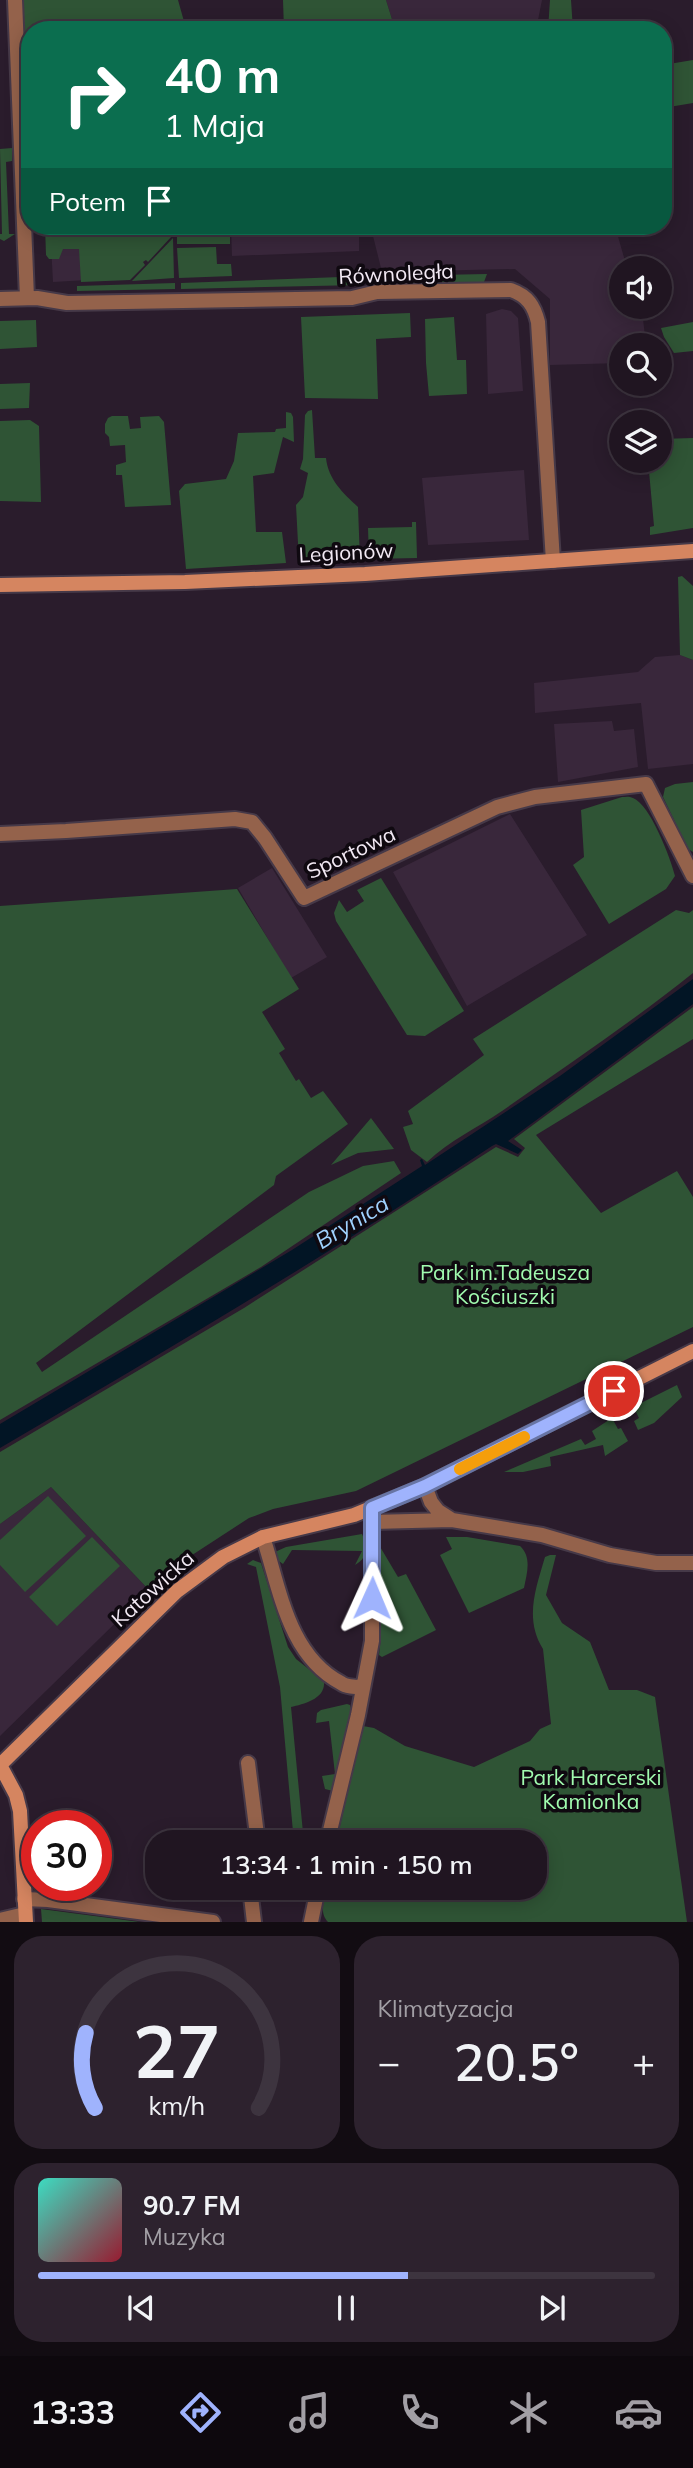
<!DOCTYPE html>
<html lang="pl">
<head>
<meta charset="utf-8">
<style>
  body { margin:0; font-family:Mulish,sans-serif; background:#2d222e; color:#f1f3f6; height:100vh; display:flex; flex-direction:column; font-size:26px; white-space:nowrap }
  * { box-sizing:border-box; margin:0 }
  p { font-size:23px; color:#a29fa5 }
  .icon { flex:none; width:38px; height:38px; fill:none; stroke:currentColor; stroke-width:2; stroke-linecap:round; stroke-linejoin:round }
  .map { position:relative; height:1922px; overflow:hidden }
  .panel { display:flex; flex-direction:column; gap:14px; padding:14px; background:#120c12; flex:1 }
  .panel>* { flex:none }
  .top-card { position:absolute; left:21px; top:21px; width:651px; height:214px; border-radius:28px; box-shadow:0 4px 18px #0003,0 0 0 2px #3d343f; background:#0b6e4f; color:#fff; overflow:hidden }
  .buttons { position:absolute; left:609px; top:256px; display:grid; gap:14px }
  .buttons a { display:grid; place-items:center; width:63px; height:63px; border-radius:50%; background:#201521; box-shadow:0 4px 18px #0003,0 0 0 2px #3d343f; font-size:35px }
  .speed { position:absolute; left:21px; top:1810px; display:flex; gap:14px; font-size:35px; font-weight:700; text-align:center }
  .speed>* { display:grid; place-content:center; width:91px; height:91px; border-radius:50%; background:#201521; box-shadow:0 4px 18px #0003,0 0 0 2px #3d343f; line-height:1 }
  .speed .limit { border:10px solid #d22; background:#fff; color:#111 }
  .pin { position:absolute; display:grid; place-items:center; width:60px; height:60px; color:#fff; margin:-30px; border:4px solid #fff; border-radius:50%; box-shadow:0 2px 7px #0007 }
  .me { position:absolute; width:77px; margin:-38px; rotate:1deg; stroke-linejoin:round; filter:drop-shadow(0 0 5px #0008) }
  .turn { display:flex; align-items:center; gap:24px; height:147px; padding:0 28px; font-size:32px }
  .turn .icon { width:91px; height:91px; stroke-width:2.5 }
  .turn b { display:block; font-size:49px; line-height:60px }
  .then { display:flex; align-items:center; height:66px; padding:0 28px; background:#0003; gap:14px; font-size:26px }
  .big { font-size:52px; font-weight:600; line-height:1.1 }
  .panel .card { flex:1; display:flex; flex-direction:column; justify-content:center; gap:10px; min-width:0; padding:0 24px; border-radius:28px; background:#2d222e }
  .panel .dial { align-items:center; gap:0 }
  .dial svg { height:182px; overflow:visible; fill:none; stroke:#3d343f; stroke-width:7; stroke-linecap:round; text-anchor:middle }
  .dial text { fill:#f1f3f6; stroke:none }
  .song { display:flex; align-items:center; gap:21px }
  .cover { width:84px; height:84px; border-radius:10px; background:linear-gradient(135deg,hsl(170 70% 55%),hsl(350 70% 35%)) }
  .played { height:7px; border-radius:4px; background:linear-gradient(90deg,#9fb3fd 60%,#3d343f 60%) }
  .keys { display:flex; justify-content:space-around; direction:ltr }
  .heat { display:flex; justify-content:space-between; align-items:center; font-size:38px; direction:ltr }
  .panel .tiles { flex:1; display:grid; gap:14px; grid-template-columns:1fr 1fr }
  .card:last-child { grid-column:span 2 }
  .trip { position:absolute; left:145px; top:1830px; width:402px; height:70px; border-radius:28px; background:#201521; box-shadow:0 4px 18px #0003,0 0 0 2px #3d343f; font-weight:600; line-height:70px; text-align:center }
  .dock { display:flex; height:112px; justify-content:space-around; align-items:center; background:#0d080d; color:#a29fa5 }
  .dock .icon { width:49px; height:49px }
  .dock .current { color:#9fb3fd }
  .dock b { font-size:32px; color:#f1f3f6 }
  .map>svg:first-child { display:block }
  .built { fill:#39273b }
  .green { fill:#2f5435 }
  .water { fill:#021525 }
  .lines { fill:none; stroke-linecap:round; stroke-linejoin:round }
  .street-casing { stroke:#463948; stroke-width:18 }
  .secondary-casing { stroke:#463948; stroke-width:18 }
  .street { stroke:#94624b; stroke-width:14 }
  .secondary { stroke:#d58560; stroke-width:14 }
  .route-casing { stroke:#6774a4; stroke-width:18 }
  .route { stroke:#9fb3fd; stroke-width:12 }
  .slow { stroke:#f59e0b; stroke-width:12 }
  .labels { text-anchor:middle; stroke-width:7; stroke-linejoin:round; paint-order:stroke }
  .street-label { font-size:21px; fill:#f2e9f4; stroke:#0f0910 }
  .park-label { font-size:21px; fill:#a1fbaf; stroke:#0f0910 }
  .water-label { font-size:23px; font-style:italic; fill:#9fd1fd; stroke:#0f0910 }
</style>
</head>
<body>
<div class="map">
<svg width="693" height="1922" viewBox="0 0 693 1922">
  <rect width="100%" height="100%" fill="#2a1c2c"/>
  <!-- built -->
  <path class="built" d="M386,0H542L536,30L395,29Z
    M280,226H359V251L232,256L231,228Z
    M373,226H615L627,268H621V306H638L643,319L646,345H621V363L550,365V299L515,269L382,272L373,236Z
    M85,243L87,280L53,282L51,245Z
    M502,309L511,311L518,318L523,391L488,394L486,314Z
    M524,470L529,540L428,545L422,478Z
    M680,655L693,660V764L648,769L641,703L535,713L534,683L638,672L655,657Z
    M612,721L614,731L634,729L638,767L558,782L554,724Z
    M510,814L587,935L467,1006L393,872Z
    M272,868L327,957L291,978L238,888Z
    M51,1487L149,1590L0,1736V1524Z"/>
  <!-- green -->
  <path class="green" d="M20,0H178L185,25L112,28L111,21L32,24L30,69L23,64Z
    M283,0H386L395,29L401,30H284Z
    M550,0H571L573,30H548Z
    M693,60V103L663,108V65Z
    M12,148V161L6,162L9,234H15L4,241L0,239V234H2L0,149Z
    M45,226H73L74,232H96V226H127L128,230L161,229L162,226H172V236L148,262L146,260L143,262L145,265L130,280L81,282L79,249H63L59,259H49L46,255Z
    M177,226H283V229L281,232L238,233L236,236L230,232V244H177Z
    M173,238L174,278L132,281Z
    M216,247L217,264H231L232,276L179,278L177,248Z
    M487,274L484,282L398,285L393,283L387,276Z
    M367,276L360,285L181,289V283Z
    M175,283V289L77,291V286Z
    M410,313L411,337L376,339L378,399L305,398L301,317Z
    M454,317L457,360H466L467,394L429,396L426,363L425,319Z
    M36,320L37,347L0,349V321Z
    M693,322V351L674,353L664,337L661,328Z
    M30,383L29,408L0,409V384Z
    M312,410L315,458H326C328,479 343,493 358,507L360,560L299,562L296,505L303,497L308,473L300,469L303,459L305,415L308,411Z
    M286,412L291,413L293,417L294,442L283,437L274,473L253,476L256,532H282L286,563L186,569L179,491L185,484L226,479L234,461L238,433L275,432L276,429L286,428Z
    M112,416H128L130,429L141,428L140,417L159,416L164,422L171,505L125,507L122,475H116V465L126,462L125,445L110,446L109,437L105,433V424L108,418Z
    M30,420L39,426L41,502L0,501V421Z
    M693,438V528L650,535V527L654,526L648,460H660V439Z
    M412,522H416L417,558L369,559L368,528L412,527Z
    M682,576L693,586V660L680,655L678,577Z
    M693,782V852L688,849L663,797L665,788L675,784Z
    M622,797C625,797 629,796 633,798C650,804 671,859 675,876L666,889L609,924L573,865L584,857L581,810Z
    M381,878L464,1011L425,1036L407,1035L336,921L334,913L339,900L347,912L364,901L357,890Z
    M237,889L299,989L262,1012L285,1049L279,1053L296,1081L299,1079L311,1098L323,1091L348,1124L276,1176L274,1185L36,1363L42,1372L309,1192L363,1166L394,1161L401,1173L261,1267L0,1420V906Z
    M676,910L689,913L693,910V973C632,1022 566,1066 502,1111C477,1128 449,1141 427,1162L411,1150L403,1127L413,1124L408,1111L484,1055L473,1039Z
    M693,1007V1039L536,1135L601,1213L677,1171L693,1197V1327L356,1491L273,1509L249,1518L186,1559L149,1590L51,1487L0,1524V1452L244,1308L496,1147L518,1157L525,1148L514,1139Z
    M371,1118L394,1149L358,1153L331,1165Z
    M677,1385L682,1397L654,1423L638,1430L634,1421L639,1418L635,1410L637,1405Z
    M612,1418L618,1429L621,1428L628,1441L605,1456L603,1445L550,1457L551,1466L523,1472H504L581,1439L585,1445L596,1439L592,1431Z
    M48,1496L86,1536L25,1592L0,1565V1540Z
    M362,1534C368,1546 368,1558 355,1565L362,1551L292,1550L283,1564L276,1559L275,1552L286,1547Z
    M92,1537L120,1566L57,1626L29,1597Z
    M446,1537H467L520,1546C532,1557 527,1573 524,1588L469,1613L440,1555L452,1549Z
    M379,1545L398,1577L406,1574L436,1630L382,1657L379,1655L381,1636Z
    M550,1555H556L546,1595L562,1623L590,1642L609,1690H637L655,1697L687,1922H328C319,1913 324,1900 326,1888H536V1843H336L363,1726L374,1728L405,1746L474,1767L530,1741L540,1729L551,1724L543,1649C524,1619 536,1588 545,1557Z
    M253,1560L261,1563L288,1647L296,1659L324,1681C326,1699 304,1704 291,1707L304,1843H294L280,1687L256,1567L247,1564Z
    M347,1704L350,1705L352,1714L333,1791L325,1789L322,1776L335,1774L329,1721L316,1723L317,1713L321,1710Z
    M41,1909L140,1922H42Z"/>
  <!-- water -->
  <path class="water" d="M693,979V1004L508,1141L522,1150L518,1154L496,1144L492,1146C331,1253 166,1351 0,1448V1424L292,1250L422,1166L420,1160L422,1159L425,1165L560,1076Z"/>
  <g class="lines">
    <!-- street casing -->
    <g class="street-casing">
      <path id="street" d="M15,0L27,298
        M0,299L37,298L67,303L352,298L377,292L511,290C528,296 534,306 538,322L553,561
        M0,834L66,831L235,819L252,822L265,838L304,898L497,807L535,797L646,784L693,876
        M425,1486L431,1502L438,1511L452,1520L542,1535L610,1555L656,1563H693
        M372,1522L451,1520
        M263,1537C280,1589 288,1655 341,1683C346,1687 355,1687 362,1687
        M248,1763L258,1843
        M327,1843L358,1715L372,1641V1508
        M250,1888L254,1922
        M24,1899L48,1900L213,1922
        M0,1920L25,1914
        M311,1922L318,1888"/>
    </g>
    <!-- secondary casing -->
    <g class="secondary-casing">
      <path id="secondary" d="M0,585L185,582L365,574L693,551
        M0,1765L177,1591L223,1557L263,1537L354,1515L425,1486L693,1351
        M0,1765L16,1795L20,1811L26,1922"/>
    </g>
    <!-- street -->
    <use href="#street" class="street"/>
    <!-- secondary -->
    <use href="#secondary" class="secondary"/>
  </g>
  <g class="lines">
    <!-- route casing -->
    <g class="route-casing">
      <path id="route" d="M372,1598V1508L425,1486L614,1391"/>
    </g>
    <!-- route -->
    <use href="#route" class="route"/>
    <!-- slow -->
    <path class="slow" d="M460,1469L524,1437"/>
  </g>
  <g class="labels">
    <!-- street labels -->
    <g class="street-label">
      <text transform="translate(396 274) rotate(-3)" y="7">Równoległa</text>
      <text transform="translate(346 553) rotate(-3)" y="7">Legionów</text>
      <text transform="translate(351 853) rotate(-25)" y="7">Sportowa</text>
      <text transform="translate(153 1589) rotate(-42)" y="7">Katowicka</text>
    </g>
    <!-- park labels -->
    <g class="park-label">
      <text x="505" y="1280">Park im.Tadeusza<tspan x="505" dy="24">Kościuszki</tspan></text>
      <text x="591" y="1785">Park Harcerski<tspan x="591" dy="24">Kamionka</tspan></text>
    </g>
    <!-- water labels -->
    <g class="water-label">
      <text transform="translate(352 1222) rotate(-31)" y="8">Brynica</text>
    </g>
  </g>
</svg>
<div class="buttons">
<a><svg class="icon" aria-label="sound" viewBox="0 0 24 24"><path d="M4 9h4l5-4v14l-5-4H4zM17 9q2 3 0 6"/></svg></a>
<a><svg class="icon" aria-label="search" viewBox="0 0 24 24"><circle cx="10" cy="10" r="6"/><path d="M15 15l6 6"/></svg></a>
<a><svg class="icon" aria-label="layers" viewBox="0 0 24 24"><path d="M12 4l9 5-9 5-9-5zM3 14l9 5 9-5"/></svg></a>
</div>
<div class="speed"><div class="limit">30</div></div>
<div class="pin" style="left:614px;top:1391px;background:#d93025"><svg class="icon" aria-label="arrive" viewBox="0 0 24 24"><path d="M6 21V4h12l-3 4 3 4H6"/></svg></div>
<svg class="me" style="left:372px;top:1598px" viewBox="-20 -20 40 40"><path d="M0-17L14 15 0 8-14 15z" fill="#9fb3fd" stroke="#fff" stroke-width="4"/></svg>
<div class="trip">13:34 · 1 min · 150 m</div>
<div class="top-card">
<div class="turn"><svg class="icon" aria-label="right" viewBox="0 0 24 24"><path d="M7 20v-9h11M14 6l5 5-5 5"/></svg><div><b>40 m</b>1 Maja</div></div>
<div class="then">Potem<svg class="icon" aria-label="arrive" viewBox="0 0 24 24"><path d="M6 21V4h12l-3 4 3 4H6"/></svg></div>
</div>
</div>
<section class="panel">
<div class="tiles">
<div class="card dial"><svg viewBox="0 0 100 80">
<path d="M14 69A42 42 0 1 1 86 69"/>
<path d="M14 69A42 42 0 0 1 10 36" stroke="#9fb3fd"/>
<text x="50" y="56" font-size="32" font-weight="700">27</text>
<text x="50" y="72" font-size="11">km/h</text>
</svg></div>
<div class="card"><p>Klimatyzacja</p>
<div class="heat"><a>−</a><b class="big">20.5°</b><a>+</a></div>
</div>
<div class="card">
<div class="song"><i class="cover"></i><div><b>90.7 FM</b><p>Muzyka</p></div></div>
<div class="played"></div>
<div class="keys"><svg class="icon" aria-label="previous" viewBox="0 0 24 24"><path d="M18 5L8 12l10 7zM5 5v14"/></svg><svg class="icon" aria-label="pause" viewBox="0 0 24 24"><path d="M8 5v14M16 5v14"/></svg><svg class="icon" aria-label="next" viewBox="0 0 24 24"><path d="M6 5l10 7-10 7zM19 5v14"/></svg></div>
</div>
</div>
</section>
<nav class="dock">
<b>13:33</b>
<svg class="icon current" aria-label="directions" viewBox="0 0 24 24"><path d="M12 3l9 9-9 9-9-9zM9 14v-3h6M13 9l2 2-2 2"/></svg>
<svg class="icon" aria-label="music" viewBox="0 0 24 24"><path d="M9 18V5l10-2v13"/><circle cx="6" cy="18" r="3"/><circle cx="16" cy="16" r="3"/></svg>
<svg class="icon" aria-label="phone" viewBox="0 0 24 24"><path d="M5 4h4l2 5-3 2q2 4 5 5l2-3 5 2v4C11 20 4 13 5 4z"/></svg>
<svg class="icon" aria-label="climate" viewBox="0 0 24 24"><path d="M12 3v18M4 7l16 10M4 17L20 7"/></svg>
<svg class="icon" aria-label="car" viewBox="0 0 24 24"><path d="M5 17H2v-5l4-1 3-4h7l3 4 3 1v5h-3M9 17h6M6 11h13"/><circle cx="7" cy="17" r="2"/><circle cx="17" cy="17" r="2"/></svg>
</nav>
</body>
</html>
